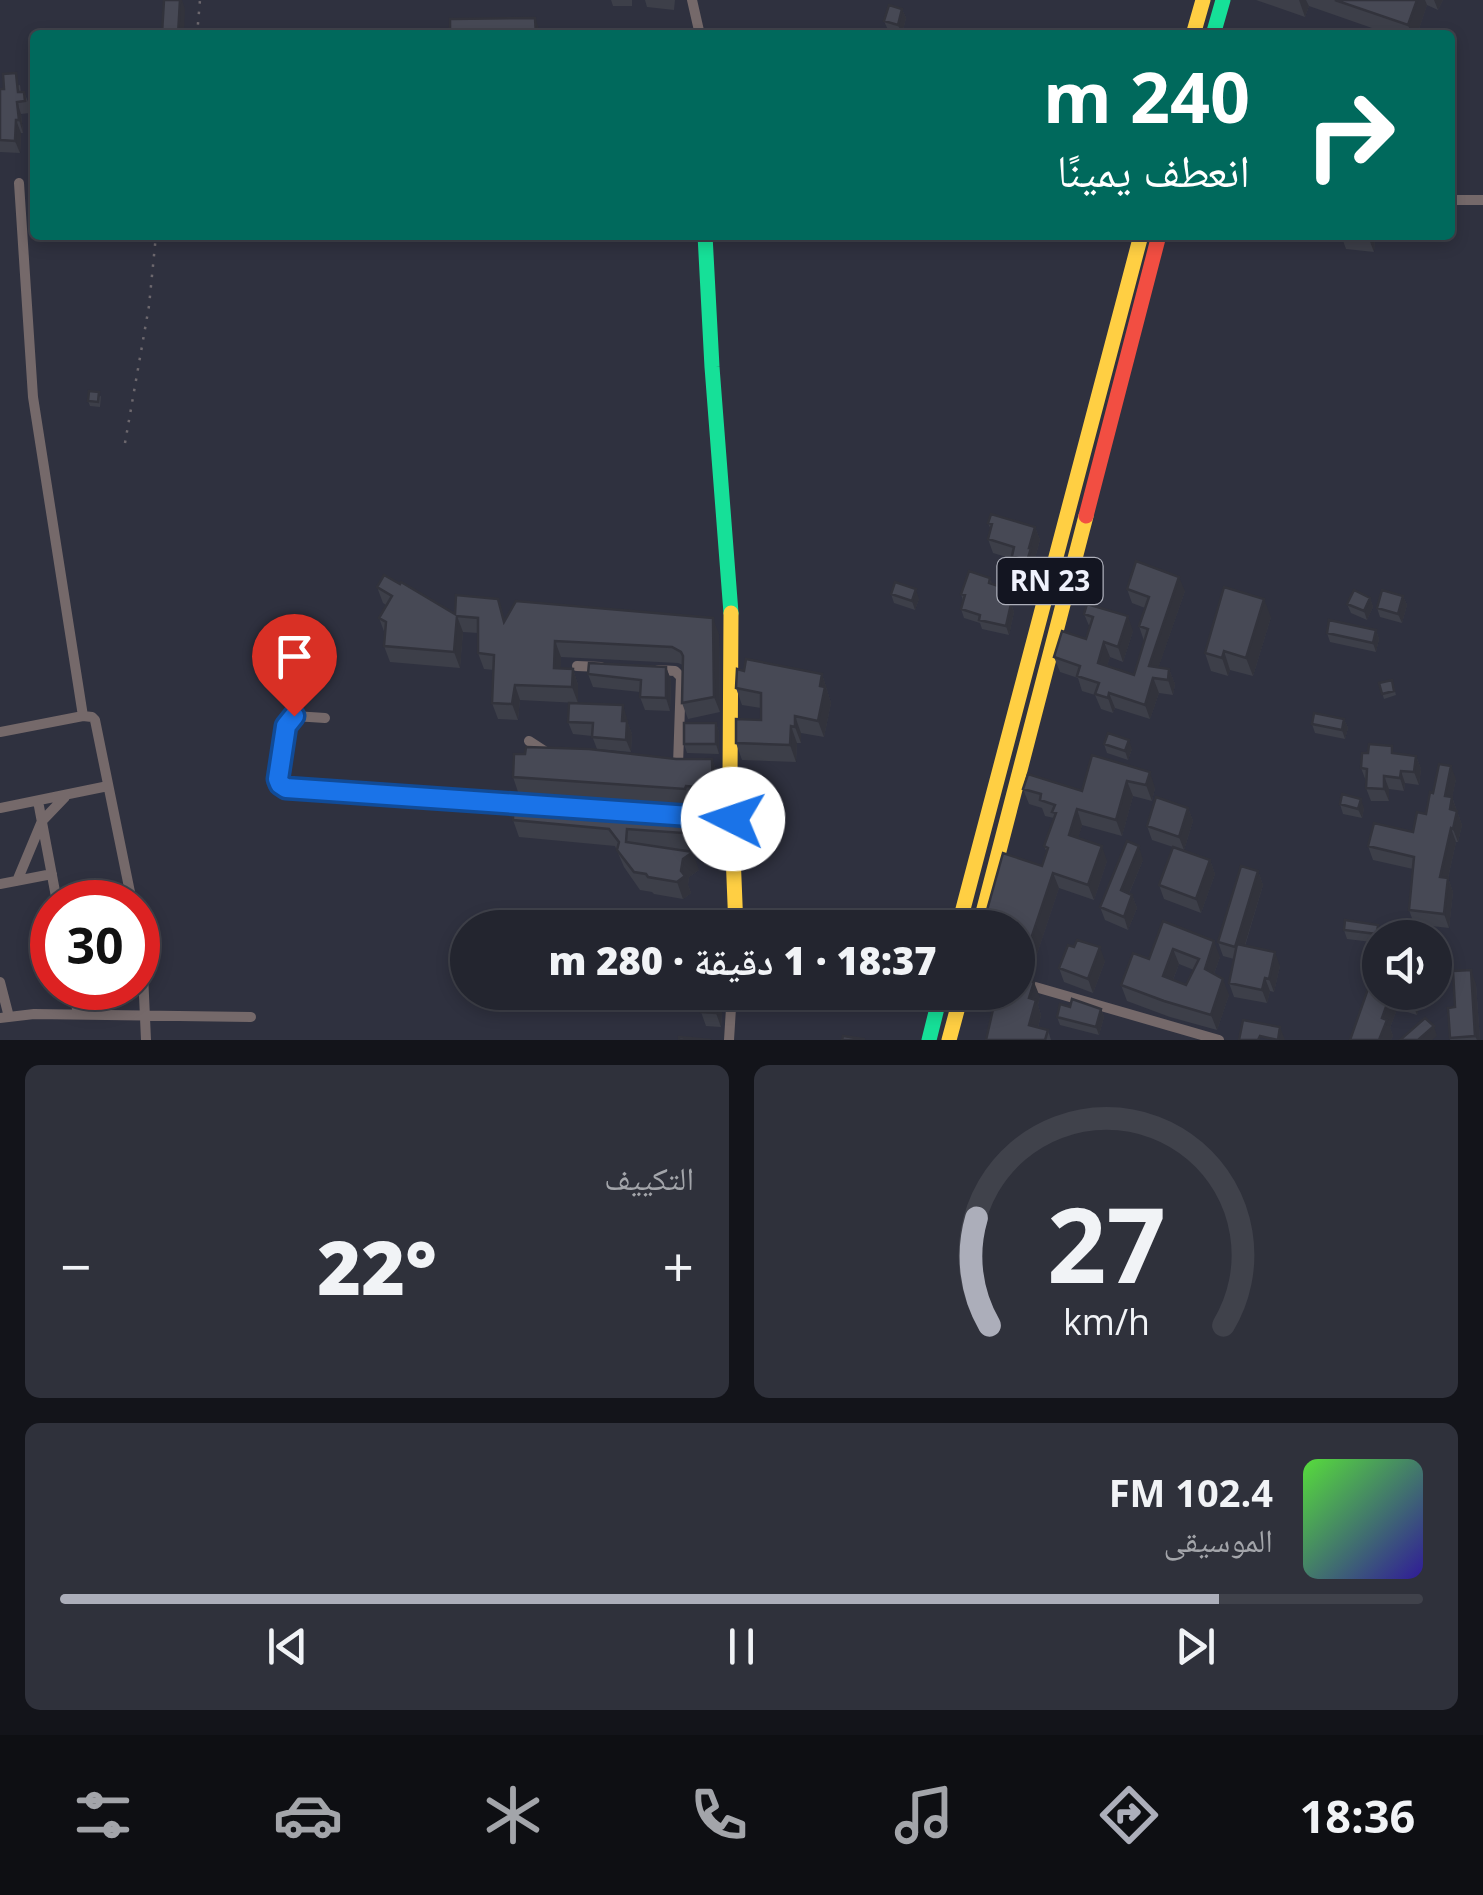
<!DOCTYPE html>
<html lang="ar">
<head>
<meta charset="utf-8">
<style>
  body { margin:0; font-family:"Open Sans","Noto Naskh Arabic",sans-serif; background:#2f313b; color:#f1f3f6; direction:rtl; height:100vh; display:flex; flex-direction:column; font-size:38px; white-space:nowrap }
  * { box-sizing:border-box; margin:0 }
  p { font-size:32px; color:#a3a5aa }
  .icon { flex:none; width:55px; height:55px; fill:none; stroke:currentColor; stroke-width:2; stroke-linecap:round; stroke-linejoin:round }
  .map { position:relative; height:1040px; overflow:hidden; direction:ltr }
  .details { display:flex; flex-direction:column; gap:25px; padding:25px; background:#13141a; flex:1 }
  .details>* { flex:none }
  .top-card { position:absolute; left:30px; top:30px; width:1425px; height:210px; border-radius:10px; box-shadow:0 5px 15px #0003,0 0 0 2px #40424b; direction:rtl; background:#00695c; color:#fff; overflow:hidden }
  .buttons { position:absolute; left:1362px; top:920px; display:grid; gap:20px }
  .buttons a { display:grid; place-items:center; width:90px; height:90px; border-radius:50%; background:#23252f; box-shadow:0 5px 15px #0003,0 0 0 2px #40424b; font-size:50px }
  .speed { position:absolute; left:30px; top:880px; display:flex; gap:20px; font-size:50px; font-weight:700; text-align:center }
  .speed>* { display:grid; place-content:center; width:130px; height:130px; border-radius:50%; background:#23252f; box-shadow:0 5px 15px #0003,0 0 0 2px #40424b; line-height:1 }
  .speed .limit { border:15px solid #d22; background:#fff; color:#111 }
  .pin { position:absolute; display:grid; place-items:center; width:85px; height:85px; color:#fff; margin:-102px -42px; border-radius:50% 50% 50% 0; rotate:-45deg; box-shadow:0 0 10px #0007 }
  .pin .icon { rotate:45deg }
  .me { position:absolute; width:110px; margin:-55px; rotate:274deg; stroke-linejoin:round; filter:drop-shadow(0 0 8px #0008) }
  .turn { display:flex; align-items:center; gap:35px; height:210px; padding:0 40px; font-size:45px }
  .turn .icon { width:130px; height:130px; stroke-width:2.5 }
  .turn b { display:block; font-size:70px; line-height:85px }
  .big { font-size:75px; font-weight:800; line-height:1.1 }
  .details .tile { flex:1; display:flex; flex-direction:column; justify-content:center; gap:15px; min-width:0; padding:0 35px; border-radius:15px; background:#2f313b }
  .details .dial { align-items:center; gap:0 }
  .dial svg { height:260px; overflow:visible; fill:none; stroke:#40424b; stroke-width:7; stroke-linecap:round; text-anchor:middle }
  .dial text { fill:#f1f3f6; stroke:none }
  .song { display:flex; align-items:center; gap:30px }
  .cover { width:120px; height:120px; border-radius:15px; background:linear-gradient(135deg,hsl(110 70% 55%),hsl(250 70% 35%)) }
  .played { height:10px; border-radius:5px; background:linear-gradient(90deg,#acaeba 85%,#40424b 85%) }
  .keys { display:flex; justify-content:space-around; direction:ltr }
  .heat { display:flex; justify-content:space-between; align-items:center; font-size:55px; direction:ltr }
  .details .tiles { flex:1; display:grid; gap:25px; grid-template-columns:1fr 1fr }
  .tile:last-child { grid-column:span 2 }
  .trip { position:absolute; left:450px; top:910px; width:585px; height:100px; border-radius:50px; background:#23252f; box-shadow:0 5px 15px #0003,0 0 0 2px #40424b; font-weight:800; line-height:100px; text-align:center; direction:rtl }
  .dock { display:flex; height:160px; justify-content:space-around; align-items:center; background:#0e0f13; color:#a3a5aa }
  .dock .icon { width:70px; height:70px }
  .dock .active { color:#acaeba }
  .dock b { font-size:45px; color:#f1f3f6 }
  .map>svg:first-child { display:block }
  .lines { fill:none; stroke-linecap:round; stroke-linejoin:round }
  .path { stroke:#6d686e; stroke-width:2.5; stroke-dasharray:2.5 8; stroke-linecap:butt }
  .street { stroke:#75696a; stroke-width:10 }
  .fast { stroke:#16e098; stroke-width:15 }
  .slow { stroke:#ffcf43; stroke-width:15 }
  .jam { stroke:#f24e42; stroke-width:15 }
  .wall { fill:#3d3f49; fill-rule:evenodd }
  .shaded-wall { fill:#32333c }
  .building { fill:#474955; stroke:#32333c; stroke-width:2.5; fill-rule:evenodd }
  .route-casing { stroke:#114b97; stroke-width:25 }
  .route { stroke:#1a73e8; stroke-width:18 }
  .labels { text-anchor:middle; stroke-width:10; stroke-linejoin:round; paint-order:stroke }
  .shield { fill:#131521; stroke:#adafba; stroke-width:2.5 }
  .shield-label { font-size:28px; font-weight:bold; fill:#eff1fc }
</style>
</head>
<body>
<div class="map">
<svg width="1483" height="1040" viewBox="0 0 1483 1040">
  <rect width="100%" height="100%" fill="#2f313f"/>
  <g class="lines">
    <!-- path -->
    <path class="path" d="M197,35L200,0
      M125,443L149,306L156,235"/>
    <!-- street -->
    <path class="street" d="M692,0L700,35
      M19,183L33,397L83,716
      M1450,200H1483
      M577,666L601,667
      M658,670L675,671L681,677L678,765L680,767
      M325,718L294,716L285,726L278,779L280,785L286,788L522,804
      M0,732L83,716L92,717L95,720L132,902
      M529,741L549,754
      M38,801L57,902
      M0,808L108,786
      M674,815L733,819
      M17,881L42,821L65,797
      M0,884L52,874
      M737,915L783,928
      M138,932L142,951L146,1040
      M0,982L9,1017
      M1018,982L1219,1040
      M73,988L78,1014
      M0,1018L34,1014L251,1017
      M729,1040L732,992"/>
    <!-- fast -->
    <path class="fast" d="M1213,35L1223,0
      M705,235L712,367L731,613
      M929,1040L941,992"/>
    <!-- slow -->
    <path class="slow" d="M1193,35L1203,0
      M731,613L730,780L736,928
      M958,928L1141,235
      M979,928L1086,516
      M949,1040L962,992"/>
    <!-- jam -->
    <path class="jam" d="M1086,516L1159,235"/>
  </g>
  <!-- wall -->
  <path class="wall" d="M611,0H632V6H613Z
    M645,0H675L674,10L647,7Z
    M1256,0H1443L1438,10L1427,5L1417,35H1392L1309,6L1305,17Z
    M902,9L906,18L902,34L888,30L884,21Z
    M20,85L21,92H24L29,104L30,113L21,114L23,133H21L20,153L0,152V89Z
    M1341,235H1375L1374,252L1346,249Z
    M101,396L100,407L90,406L88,401Z
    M988,523L1035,527L1040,540L1035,558L1036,562L1032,575L1017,570L1013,559L993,553L988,539L991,530Z
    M990,578L992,584L1010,590L1013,598L1011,604L1014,612L1009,635L982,629L980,623L964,618L961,609L963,601L961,594Z
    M377,587L455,614L505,620L719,634L720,712L688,719L682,703L683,665L678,663L561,657L560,668L573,669L578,685V703L520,700L518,720L498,719L492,703L494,670L484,669L478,653V633L463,632L460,668L390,662L384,646L385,634L379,618L386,605L383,603Z
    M1127,589L1185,591L1158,668L1169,669L1175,684L1173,695L1159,693L1150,719L1115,708L1113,713L1101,709L1095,695L1082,691L1078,678L1060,672L1054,657L1086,639L1090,628L1084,614L1133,631L1123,662L1110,657L1107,666L1134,675L1144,641L1139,626L1145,608L1132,603Z
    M891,594L919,599L915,610L894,603Z
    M1403,596L1407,605L1402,623L1380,617L1377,608Z
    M1370,598L1373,607L1367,620L1351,613L1347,604Z
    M1271,617L1253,676L1230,670L1228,676L1211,671L1205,653Z
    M1376,630L1379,639L1376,652L1330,642L1327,633Z
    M666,667L671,680L670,711L645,710L640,697V692L593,687L588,674Z
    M744,671L822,674L831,703L824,737L801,733V743H797L796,762L742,760L736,743L761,720V708L742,705L736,688Z
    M1392,680L1396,695L1384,699L1379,683Z
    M627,718V721L632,734L631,752L597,749L592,736L573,734L568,722Z
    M1344,719L1348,728L1345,739L1315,733L1312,724Z
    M716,723L719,732V754L687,753L684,744Z
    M1104,744L1132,749L1128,760L1107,753Z
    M1395,754L1416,756L1421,769L1419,785L1405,783L1404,791L1389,789V801H1371L1366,788V781L1361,768Z
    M1092,755L1155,788L1152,801L1133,796L1122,836L1082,825L1078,838L1107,861L1094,900L1059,888L1034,963L1026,961L1022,974H1018V928L1047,853L1044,846L1054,818L1045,816L1042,808L1029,804L1023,789L1082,791Z
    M676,759H712L719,777L720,806L692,805V807L519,795L513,777Z
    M1456,779L1452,797L1462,825L1458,842H1456L1448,878L1453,892L1449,928L1414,924L1409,910L1413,869L1373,860L1368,846L1413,832L1426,814L1433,793Z
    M1340,804L1364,808L1362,818L1343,814Z
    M685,808L691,825L689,850L672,849L699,870L689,877L688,885L691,893L683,899L654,894L652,892L640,890L624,867L615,846L519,837L513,820Z
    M1188,808L1193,821L1184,850L1210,860L1215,874L1201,913L1164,899L1159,885L1173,847L1152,840L1147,826Z
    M1143,860L1129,894L1132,895L1137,908L1128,930L1105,920L1100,907Z
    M1258,871L1263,885L1245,946L1280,966L1274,992L1270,991L1267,1003L1234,997L1229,983L1234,959L1223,956L1218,942Z
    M1163,921L1220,957L1214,974L1229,995L1217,1030L1170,1017L1127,1001L1121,985L1149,959ZM1179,964L1194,970L1186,985L1173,980Z
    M1344,930L1382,934L1380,943L1347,939Z
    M1074,947L1105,961L1093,993L1064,982L1059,968Z
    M1375,969L1422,997L1417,1015L1397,1009L1390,1028L1393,1036L1391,1040Z
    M1476,984L1480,1040H1450L1455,1007Z
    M702,992H721L723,999L721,1027L706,1026L701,1012Z
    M980,992H1018L1040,997L1038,1005L1041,1015L1038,1028L1048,1030L1051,1040H986L994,1004L983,1001Z
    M1070,1007L1101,1009L1104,1017L1099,1035L1060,1025L1057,1017Z"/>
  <!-- shaded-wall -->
  <path class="shaded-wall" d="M180,0H182L185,9L184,35H178Z
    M1299,0H1306L1309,6L1305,17Z
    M1417,0H1425L1427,5L1417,35H1412L1408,25Z
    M1434,0H1443L1438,10Z
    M902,9L906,18L902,34L898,25Z
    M535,18L541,34V35H536Z
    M17,102L21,114L23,133L19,120Z
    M16,120L21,133L20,153L15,141Z
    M1369,235H1375L1374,252L1369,239Z
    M1035,527L1040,540L1035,558L1036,562L1032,575L1027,561L1029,548Z
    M1179,577L1185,591L1154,680L1159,693L1150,719L1145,705L1149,666Z
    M916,589L919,599L915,610L912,601Z
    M1010,590L1013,598L1011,604L1014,612L1009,635L1006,626V603Z
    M1403,596L1407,605L1402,623L1398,614Z
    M1370,598L1373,607L1367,620L1364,611Z
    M1264,599L1271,617L1253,676L1246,658Z
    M457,616L463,632L460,668L454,652Z
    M1128,616L1133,631L1123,662L1118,647Z
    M713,618L719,634L720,712L714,697Z
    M1376,630L1379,639L1376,652L1373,643Z
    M555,641L561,657L560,684L554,668Z
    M1104,642L1110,657L1103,678L1098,663Z
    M1224,651L1230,670L1228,676L1222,658Z
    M666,667L671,680L670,711L666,698Z
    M573,669L578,685V703L572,687Z
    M1169,669L1175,684L1173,695L1168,680Z
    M822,674L831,703L824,737L818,721L820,686Z
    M515,685L520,700L518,720L512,704Z
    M1109,693L1115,708L1113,713L1108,698Z
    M623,705L627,718L626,734L622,721Z
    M795,716L801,733V743L795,727Z
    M1344,719L1348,728L1345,739L1342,730Z
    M627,721L632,734L631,752L626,740Z
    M716,723L719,732V754L716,744Z
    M791,726L797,743L796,762L790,745Z
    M1129,740L1132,749L1128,760L1125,751Z
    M1416,756L1421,769L1419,785L1414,772Z
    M712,759L719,777L720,806L713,788Z
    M1451,766L1456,779L1452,798L1457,811L1454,823L1445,796Z
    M1401,771L1405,783L1404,791L1400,778Z
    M1150,772L1155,788L1152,801L1146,785Z
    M1384,776L1389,789V801L1384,789Z
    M1127,781L1133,796L1122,836L1116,820Z
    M1361,799L1364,808L1362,818L1358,809Z
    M685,808L691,825L689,850L683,833Z
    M1188,808L1193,821L1184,850L1179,837Z
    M1077,809L1082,825L1075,850L1069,835Z
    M1457,811L1462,825L1458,842L1453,829Z
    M1451,828L1456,842L1448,878L1453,892L1449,928L1444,914L1440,877Z
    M1102,846L1107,861L1094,900L1088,885Z
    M1139,846L1143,860L1125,903L1121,890Z
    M693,852L699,870L689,877L688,885L691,893L683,899L677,882L681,871L683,859Z
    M1210,860L1215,874L1201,913L1196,899Z
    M1258,871L1263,885L1240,961L1235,947Z
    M1053,873L1059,888L1034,963L1028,948Z
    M1132,895L1137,908L1128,930L1124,917Z
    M1214,941L1220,957L1210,985L1205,969Z
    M1020,945L1026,961L1022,974L1018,962Z
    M1100,947L1105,961L1093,993L1088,979Z
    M1173,949L1179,964L1168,992L1163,976Z
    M1275,952L1280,966L1274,992L1269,979Z
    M1471,970L1476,984L1480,1040H1477L1475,1036Z
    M1265,978L1270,991L1267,1003L1262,990Z
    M1223,979L1229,995L1217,1030L1211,1015Z
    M1034,982L1040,997L1038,1005L1041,1015L1035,1040L1029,1025V998Z
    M715,992H721L723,999L721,1027L716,1013Z
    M1413,992H1421L1422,997L1417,1015L1411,999Z
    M1391,993L1397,1009L1390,1028L1393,1036L1391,1040H1379L1382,1018Z
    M1101,1009L1104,1017L1099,1035L1096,1027Z
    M1434,1026L1437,1036L1432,1040H1418Z
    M1280,1027L1285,1040H1278Z"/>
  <!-- building -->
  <path class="building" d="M164,0H180L178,35L162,33Z
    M1335,0H1417L1408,25Z
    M889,5L902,9L898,25L884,21Z
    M535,18L536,35H442V29H450V19Z
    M16,73L18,92H24L25,101L17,102L19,120H16L15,141L0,140V89H4L3,74Z
    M1341,235H1369V239Z
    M89,391L99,392L98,402L88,401Z
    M991,514L1035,527L1029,548H1031L1027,561L1012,556L1014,547L988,539L992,524L988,523Z
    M1136,561L1179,577L1149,666L1169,669L1168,680L1153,678L1145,705L1109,693L1108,698L1095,694L1099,683L1077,676L1080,666L1054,657L1062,631L1086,639L1093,617L1084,614L1087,604L1128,616L1118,647L1104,642L1098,663L1134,675L1148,629L1139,626L1149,597L1127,589Z
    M969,571L990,578L989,583L1010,590L1006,603L1011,604L1006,626L979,620L980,615L961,609L965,595L961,594Z
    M384,575L400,584L401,582L455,614L456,595L498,599L504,622L516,601L713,618L714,697L682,703L683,656L681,652L672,647L555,641L554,668L573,669L572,687L515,685L512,704L492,703L494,655L478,653V618L457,616L454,652L384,646L386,622L379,618L392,596L377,587Z
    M895,582L916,589L912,601L891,594Z
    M1224,587L1264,599L1246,658L1224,651L1222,658L1205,653Z
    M1354,590L1370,598L1364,611L1347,604Z
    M1382,590L1403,596L1398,614L1377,608Z
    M1329,620L1376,630L1373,643L1327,633Z
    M746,659L822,674L820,686L825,687L818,721L795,716V727L791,726L790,745L736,743V719L761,720V693L736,688L737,669L744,671Z
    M589,663L666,667V698L640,697L641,680L588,674Z
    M1392,680L1394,691L1382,694L1379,683Z
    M569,703L623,705L622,721H627L626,740L592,737L593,723L568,722Z
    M1314,713L1344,719L1342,730L1312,724Z
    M684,723H716V744H684Z
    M1108,733L1129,740L1125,751L1104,744Z
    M1369,744L1392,746V753L1416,756L1414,772L1401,771L1400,778L1384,776V789L1366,788L1367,769L1361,768L1362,753H1368Z
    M526,747L589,749L676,759H712L713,788L686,786L685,789L513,777L514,754H525Z
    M1092,755L1150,772L1146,785L1127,781L1116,820L1077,809L1069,835L1102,846L1088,885L1053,873L1028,948L1020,945L1018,954V928H982L1003,853L1042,866L1048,848L1044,846L1056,813L1052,812L1055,805L1040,800L1041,794L1023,789L1028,774L1082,791Z
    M1439,764L1451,766L1445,796L1452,797L1450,809L1457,811L1453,829L1451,828L1440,877L1448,878L1444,914L1409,910L1414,857L1368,846L1374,823L1413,832L1417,812L1426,814L1430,792L1433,793Z
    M1342,794L1361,799L1358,809L1340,804Z
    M513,796L685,808L683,833L627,829L626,842L693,852L683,859L681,871L685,876L677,882L648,877L646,874L634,872L617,850L619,842L609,829L513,820Z
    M1156,797L1188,808L1179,837L1147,826Z
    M1127,841L1139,846L1121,890L1132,895L1124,917L1100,907Z
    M1173,847L1210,860L1196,899L1159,885Z
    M1241,866L1258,871L1235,947L1218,942Z
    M680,918L719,923L718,928H679Z
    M1345,920L1378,925L1377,934L1344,930Z
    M1163,921L1214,941L1205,969L1223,979L1211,1015L1164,1001L1121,985L1133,953L1149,959ZM1173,949L1199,959L1186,985L1163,976Z
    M746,922L756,925L755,928H743Z
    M1077,940L1100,947L1088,979L1059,968L1068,945L1074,947Z
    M1237,944L1275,952L1269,979L1265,978L1262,990L1229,983Z
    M1375,969L1380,970V992H1413L1411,999L1391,993L1382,1018L1387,1020L1379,1040H1350Z
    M1471,970L1475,1036L1450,1038L1448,1008L1455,1007L1453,971Z
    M1018,977L1034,982L1029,998L1036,1000L1029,1025L1048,1030L1045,1040H986L997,992H1018Z
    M702,992H717L716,1013L701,1012Z
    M1072,999L1101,1009L1096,1027L1057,1017L1060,1004L1070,1007Z
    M1425,1018L1434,1026L1418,1040H1400Z
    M1243,1020L1280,1027L1278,1040L1260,1036L1258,1040H1239Z
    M843,1036L864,1039V1040H842Z
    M679,1037L711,1040H679Z"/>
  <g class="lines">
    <!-- route casing -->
    <g class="route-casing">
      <path id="route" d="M294,716L286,726L278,779L280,784L286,788L733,819"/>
    </g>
    <!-- route -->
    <use href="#route" class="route"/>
  </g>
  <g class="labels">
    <!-- shield labels -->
    <rect class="shield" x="997.5" y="558" width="105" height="46" rx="8"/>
    <g class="shield-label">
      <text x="1050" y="591">RN 23</text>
    </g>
  </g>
</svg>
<div class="buttons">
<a><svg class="icon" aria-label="sound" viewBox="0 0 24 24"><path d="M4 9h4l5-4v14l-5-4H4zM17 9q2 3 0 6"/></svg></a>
</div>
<div class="speed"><div class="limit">30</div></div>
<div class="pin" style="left:294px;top:716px;background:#d93025"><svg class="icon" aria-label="arrive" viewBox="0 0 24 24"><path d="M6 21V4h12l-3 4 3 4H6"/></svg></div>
<svg class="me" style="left:733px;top:819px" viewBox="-20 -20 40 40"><circle r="19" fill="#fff"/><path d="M0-13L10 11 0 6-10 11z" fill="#1a73e8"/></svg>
<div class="trip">18:37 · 1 دقيقة · 280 m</div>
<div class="top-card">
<div class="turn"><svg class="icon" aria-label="right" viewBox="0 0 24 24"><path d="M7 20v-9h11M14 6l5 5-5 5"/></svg><div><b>240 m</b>انعطف يمينًا</div></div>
</div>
</div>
<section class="details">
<div class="tiles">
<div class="tile dial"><svg viewBox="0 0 100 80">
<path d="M14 69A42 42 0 1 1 86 69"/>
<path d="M14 69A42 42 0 0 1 10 36" stroke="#acaeba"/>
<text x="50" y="56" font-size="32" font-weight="700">27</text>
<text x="50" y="72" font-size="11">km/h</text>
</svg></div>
<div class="tile"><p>التكييف</p>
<div class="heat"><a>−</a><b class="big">22°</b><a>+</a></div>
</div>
<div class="tile">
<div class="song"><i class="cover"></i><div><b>102.4 FM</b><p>الموسيقى</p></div></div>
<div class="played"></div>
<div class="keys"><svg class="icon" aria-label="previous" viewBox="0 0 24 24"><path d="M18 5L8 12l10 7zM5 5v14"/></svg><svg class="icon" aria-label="pause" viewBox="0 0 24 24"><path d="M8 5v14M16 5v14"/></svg><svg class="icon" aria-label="next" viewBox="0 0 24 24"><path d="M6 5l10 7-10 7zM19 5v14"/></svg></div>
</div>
</div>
</section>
<nav class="dock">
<b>18:36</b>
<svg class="icon active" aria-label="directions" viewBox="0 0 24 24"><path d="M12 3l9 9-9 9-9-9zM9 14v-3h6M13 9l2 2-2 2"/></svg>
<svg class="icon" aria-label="music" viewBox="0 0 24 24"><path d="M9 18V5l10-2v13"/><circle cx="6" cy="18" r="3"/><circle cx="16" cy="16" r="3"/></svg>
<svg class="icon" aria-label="phone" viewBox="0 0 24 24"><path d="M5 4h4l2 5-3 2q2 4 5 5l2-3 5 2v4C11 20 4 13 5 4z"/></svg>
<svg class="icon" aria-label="climate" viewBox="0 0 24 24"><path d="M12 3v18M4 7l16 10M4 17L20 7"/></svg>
<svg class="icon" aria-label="car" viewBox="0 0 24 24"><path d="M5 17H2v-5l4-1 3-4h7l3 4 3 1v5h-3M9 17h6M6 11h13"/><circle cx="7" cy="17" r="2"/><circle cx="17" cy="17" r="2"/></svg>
<svg class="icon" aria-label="filters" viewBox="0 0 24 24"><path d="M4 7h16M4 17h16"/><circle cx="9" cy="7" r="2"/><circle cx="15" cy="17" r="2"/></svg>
</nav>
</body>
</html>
